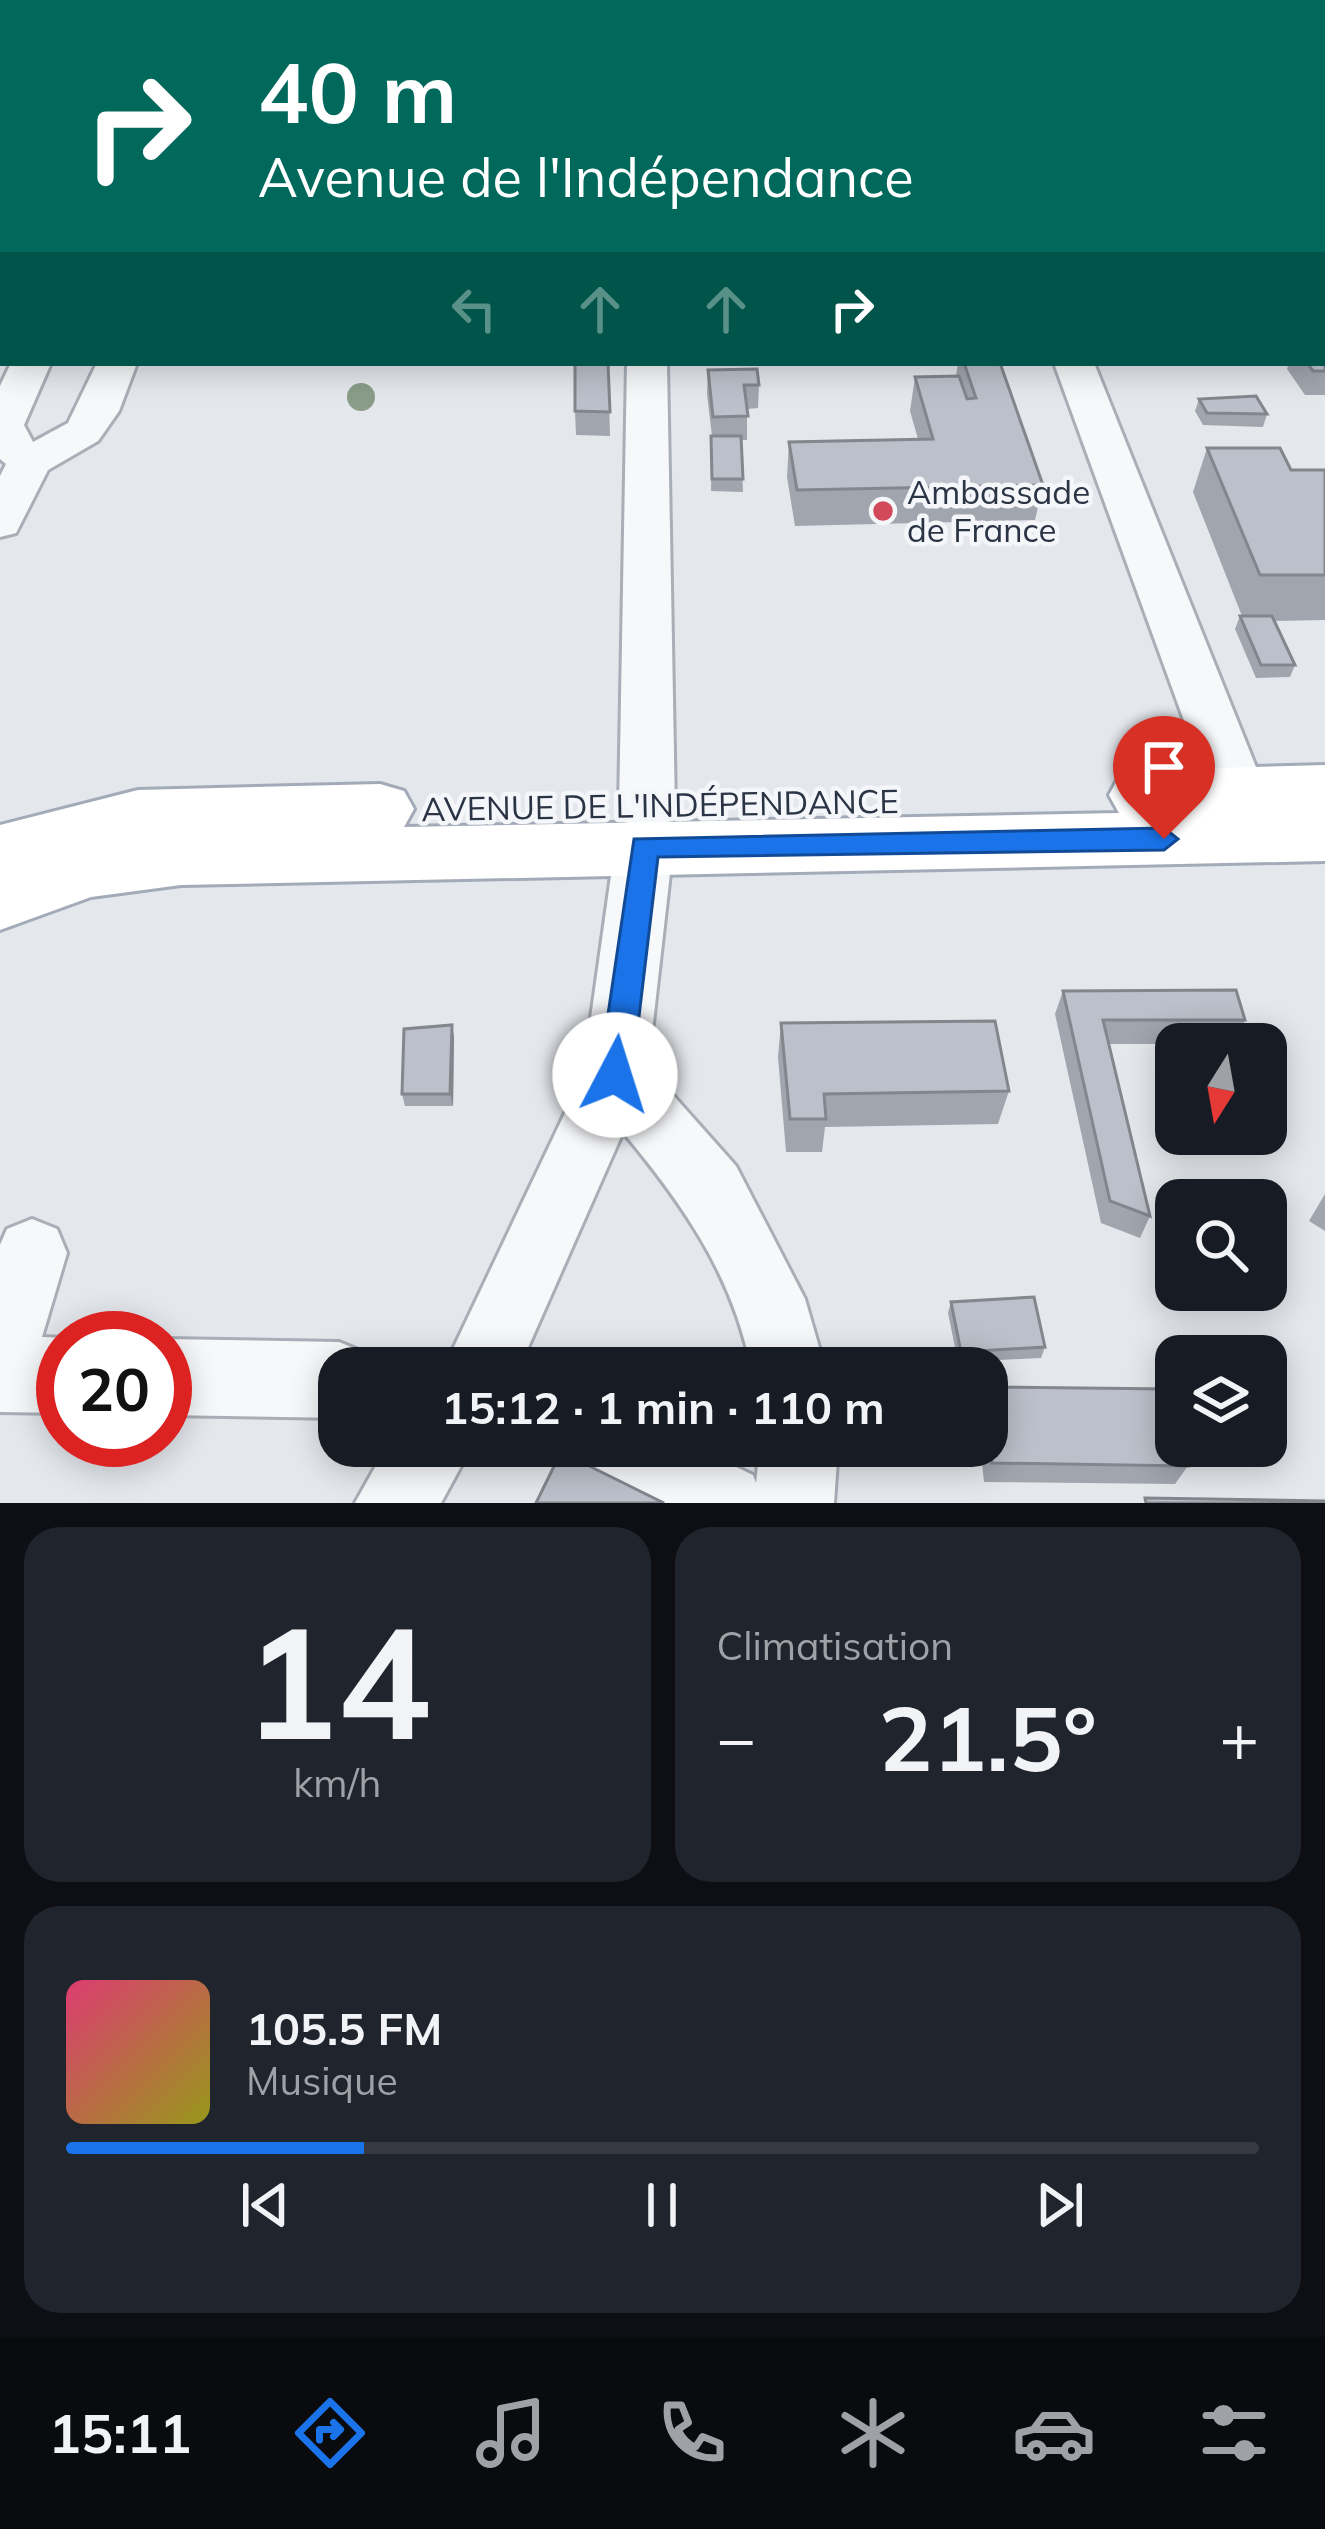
<!DOCTYPE html>
<html lang="fr">
<head>
<meta charset="utf-8">
<style>
  body { margin:0; font-family:Mulish,sans-serif; background:#20242c; color:#f1f3f6; height:100vh; display:flex; flex-direction:column; font-size:45px; white-space:nowrap }
  * { box-sizing:border-box; margin:0 }
  p { font-size:39px; color:#9ea1a6 }
  .icon { flex:none; width:66px; height:66px; fill:none; stroke:currentColor; stroke-width:2; stroke-linecap:round; stroke-linejoin:round }
  .map { position:relative; height:1503px; overflow:hidden }
  .side { display:flex; flex-direction:column; gap:24px; padding:24px; background:#0d0f14; flex:1 }
  .side>* { flex:none }
  .banner { position:absolute; left:0px; top:0px; width:1326px; height:366px; box-shadow:0 6px 30px #0003; background:#00695c; color:#fff; overflow:hidden }
  .needle { width:78px; rotate:191deg }
  .buttons { position:absolute; left:1155px; top:1023px; display:grid; gap:24px }
  .buttons a { display:grid; place-items:center; width:132px; height:132px; border-radius:24px; background:#171b24; box-shadow:0 6px 30px #0003; font-size:60px }
  .speed { position:absolute; left:36px; top:1311px; display:flex; gap:24px; font-size:60px; font-weight:700; text-align:center }
  .speed>* { display:grid; place-content:center; width:156px; height:156px; border-radius:50%; background:#171b24; box-shadow:0 6px 30px #0003; line-height:1 }
  .speed .limit { border:18px solid #d22; background:#fff; color:#111 }
  .pin { position:absolute; display:grid; place-items:center; width:102px; height:102px; color:#fff; margin:-123px -51px; border-radius:50% 50% 50% 0; rotate:-45deg; box-shadow:0 0 12px #0007 }
  .pin .icon { rotate:45deg }
  .me { position:absolute; width:132px; margin:-66px; rotate:5deg; stroke-linejoin:round; filter:drop-shadow(0 0 9px #0008) }
  .turn { display:flex; align-items:center; gap:42px; height:252px; padding:0 60px; font-size:54px }
  .turn .icon { width:156px; height:156px; stroke-width:2.5 }
  .turn b { display:block; font-size:84px; line-height:102px }
  .lanes { display:flex; align-items:center; height:114px; padding:0 60px; background:#0003; justify-content:center; gap:60px; direction:ltr }
  .lanes .off { opacity:.35 }
  .big { font-size:90px; font-weight:700; line-height:1.1 }
  .side .widget { flex:1; display:flex; flex-direction:column; justify-content:center; gap:18px; min-width:0; padding:0 42px; border-radius:36px; background:#20242c }
  .side .dial { align-items:center; gap:0 }
  .dial b { font-size:156px; line-height:1 }
  .song { display:flex; align-items:center; gap:36px }
  .cover { width:144px; height:144px; border-radius:18px; background:linear-gradient(135deg,hsl(340 70% 55%),hsl(60 70% 35%)) }
  .played { height:12px; border-radius:6px; background:linear-gradient(90deg,#1a73e8 25%,#363941 25%) }
  .keys { display:flex; justify-content:space-around; direction:ltr }
  .heat { display:flex; justify-content:space-between; align-items:center; font-size:66px; direction:ltr }
  .side .tiles { flex:1; display:grid; gap:24px; grid-template-columns:1fr 1fr }
  .widget:last-child { grid-column:span 2 }
  .trip { position:absolute; left:318px; top:1347px; width:690px; height:120px; border-radius:36px; background:#171b24; box-shadow:0 6px 30px #0003; font-weight:700; line-height:120px; text-align:center }
  .tab-bar { display:flex; height:192px; justify-content:space-around; align-items:center; background:#090b0e; color:#9ea1a6 }
  .tab-bar .icon { width:84px; height:84px }
  .tab-bar .on { color:#1a73e8 }
  .tab-bar b { font-size:54px; color:#f1f3f6 }
  .map>svg:first-child { display:block }
  .lines { fill:none; stroke-linecap:round; stroke-linejoin:round }
  .minor-casing { stroke:#a9aeb7; stroke-width:6 }
  .major-casing { stroke:#a3abb8; stroke-width:6 }
  .minor { fill:#f7f8fa; fill-rule:evenodd }
  .major { fill:#fff; fill-rule:evenodd }
  .tree { fill:#899d89 }
  .wall { fill:#a1a5ae }
  .shaded-wall { fill:#83868d }
  .building { fill:#bbc0ca; stroke:#83868d; stroke-width:3 }
  .route { fill:#1a73e8; stroke:#114b97; stroke-width:3 }
  .poi-dot { fill:#d1495b; stroke:#f4f6f9; stroke-width:4.5 }
  .labels { text-anchor:middle; stroke-width:9; stroke-linejoin:round; paint-order:stroke }
  .poi-label { font-size:33px; fill:#2b3445; stroke:#f4f6f9; text-anchor:start }
  .street-label { font-size:33px; fill:#2b3445; stroke:#f4f6f9 }
</style>
</head>
<body>
<div class="map">
<svg width="1325" height="1503" viewBox="0 0 1325 1503">
  <rect width="100%" height="100%" fill="#e4e7ec"/>
  <g class="lines">
    <!-- minor casing -->
    <g class="minor-casing">
      <path id="minor" d="M625,0H653V3H625Z
        M1323,34H1325V52H1323Z
        M0,115H3V135H0Z
        M11,363H51L24,425L33,442L68,423L97,363H137L119,411L98,441L48,470L16,533L0,537V476L6,464L0,459V386Z
        M627,363H667L675,809L667,824L653,828L664,832L673,847L648,1067L736,1166L805,1299L825,1368H751C733,1275 682,1203 623,1132L519,1368H444L583,1075L615,847L624,832L638,827L627,824L619,809Z
        M1054,363H1094L1266,792L1258,806L1238,812L1218,806L1210,792Z
        M32,1219L57,1229L67,1253L42,1337L64,1338L63,1413L0,1412V1245L7,1229Z
        M165,1339L339,1342L366,1353L372,1368H339V1418L165,1415Z
        M387,1446H472L441,1503H355Z
        M568,1446H692L753,1475L756,1483L760,1446H838L834,1503H640L580,1473Z"/>
    </g>
    <!-- major casing -->
    <g class="major-casing">
      <path id="major" d="M1325,765V861L181,885L91,897L0,930V825L138,790L380,784L404,791L414,809L404,827L1119,813L1109,795L1119,777L1143,770Z"/>
    </g>
    <!-- minor -->
    <use href="#minor" class="minor"/>
    <!-- major -->
    <use href="#major" class="major"/>
  </g>
  <!-- trees -->
  <circle class="tree" cx="361" cy="397" r="14"/>
  <!-- wall -->
  <path class="wall" d="M717,0H812V3H717Z
    M1035,0H1222V3H1037Z
    M1323,45H1325V118H1323Z
    M1325,345V395H1305L1287,369L1289,363H1323Z
    M476,363H531V366L476,365Z
    M608,363L610,436L576,435L575,411Z
    M958,363H1000L1043,485L1035,520L795,526L787,477L789,442L918,439L910,411L915,377L956,376Z
    M708,370L759,385L758,408L747,409V440H741L743,492L711,491L712,436L707,394Z
    M1199,399L1267,414L1263,427L1203,425L1195,411Z
    M1207,448L1291,470H1325V620L1274,621L1295,665L1290,677L1256,678L1235,629L1240,616H1242L1193,492Z
    M1063,991L1245,1020L1234,1044H1109L1150,1216L1140,1238L1101,1223L1055,1014Z
    M781,1023L1009,1091L998,1124L825,1127L822,1152H786L778,1057Z
    M452,1025L454,1037L453,1106H405L402,1094Z
    M1325,1194V1231L1309,1221Z
    M951,1302L1045,1347L1041,1358L958,1362L948,1313Z
    M987,1387L1188,1466L1175,1484L984,1482L980,1446H987Z"/>
  <!-- shaded-wall -->
  <path class="shaded-wall" d="M731,0H768V3H731Z
    M452,1025L454,1037L453,1106L450,1094Z"/>
  <!-- building -->
  <path class="building" d="M275,1L274,3H130Z
    M1323,45H1325V87H1323Z
    M1323,345H1325V371H1313L1307,363H1323Z
    M575,363H608L610,412L575,411Z
    M964,363H1000L1043,485L797,490L789,442L933,439L915,377L959,376L967,399L976,398Z
    M757,369L759,385H744L748,416L713,417L708,370Z
    M1256,396L1267,414L1207,413L1199,399Z
    M711,436H741L743,479H712Z
    M1207,448H1280L1291,470H1325V575H1260Z
    M1240,616H1272L1295,665H1261Z
    M1236,990L1245,1020H1103L1150,1216L1110,1201L1063,991Z
    M995,1021L1009,1091L824,1094L826,1119H790L781,1023Z
    M452,1025L450,1094H402L404,1029Z
    M1034,1297L1045,1347L961,1352L951,1302Z
    M987,1387L1170,1389L1176,1414V1446H1183L1188,1466L992,1463L987,1421Z
    M561,1452L664,1503H536Z
    M1145,1498L1325,1501V1503H1146Z"/>
  <!-- route -->
  <path class="route" d="M1164,828L1178,839L1164,850L658,857L632,1075L627,1085H604L599,1075L634,839Z"/>
  <!-- markers -->
  <circle class="poi-dot" cx="883" cy="511" r="12"/>
  <g class="labels">
    <!-- poi labels -->
    <g class="poi-label">
      <text x="907" y="504">Ambassade<tspan x="907" dy="38">de France</tspan></text>
    </g>
    <!-- street labels -->
    <g class="street-label">
      <text transform="translate(660 805) rotate(-1)" y="12">AVENUE DE L'INDÉPENDANCE</text>
    </g>
  </g>
</svg>
<div class="buttons">
<a><svg class="needle" viewBox="-14 -14 28 28"><path d="M0-13l5 13h-10z" fill="#e53935"/><path d="M0 13l5-13h-10z" fill="#9ea1a6"/></svg></a>
<a><svg class="icon" aria-label="search" viewBox="0 0 24 24"><circle cx="10" cy="10" r="6"/><path d="M15 15l6 6"/></svg></a>
<a><svg class="icon" aria-label="layers" viewBox="0 0 24 24"><path d="M12 4l9 5-9 5-9-5zM3 14l9 5 9-5"/></svg></a>
</div>
<div class="speed"><div class="limit">20</div></div>
<div class="pin" style="left:1164px;top:839px;background:#d93025"><svg class="icon" aria-label="arrive" viewBox="0 0 24 24"><path d="M6 21V4h12l-3 4 3 4H6"/></svg></div>
<svg class="me" style="left:615px;top:1075px" viewBox="-20 -20 40 40"><circle r="19" fill="#fff"/><path d="M0-13L10 11 0 6-10 11z" fill="#1a73e8"/></svg>
<div class="trip">15:12 · 1 min · 110 m</div>
<div class="banner">
<div class="turn"><svg class="icon" aria-label="right" viewBox="0 0 24 24"><path d="M7 20v-9h11M14 6l5 5-5 5"/></svg><div><b>40 m</b>Avenue de l'Indépendance</div></div>
<div class="lanes"><svg class="icon off" aria-label="left" viewBox="0 0 24 24"><path d="M17 20v-9H6M10 6l-5 5 5 5"/></svg><svg class="icon off" aria-label="ahead" viewBox="0 0 24 24"><path d="M12 20V5M6 11l6-6 6 6"/></svg><svg class="icon off" aria-label="ahead" viewBox="0 0 24 24"><path d="M12 20V5M6 11l6-6 6 6"/></svg><svg class="icon" aria-label="right" viewBox="0 0 24 24"><path d="M7 20v-9h11M14 6l5 5-5 5"/></svg></div>
</div>
</div>
<section class="side">
<div class="tiles">
<div class="widget dial"><b>14</b><p>km/h</p></div>
<div class="widget"><p>Climatisation</p>
<div class="heat"><a>−</a><b class="big">21.5°</b><a>+</a></div>
</div>
<div class="widget">
<div class="song"><i class="cover"></i><div><b>105.5 FM</b><p>Musique</p></div></div>
<div class="played"></div>
<div class="keys"><svg class="icon" aria-label="previous" viewBox="0 0 24 24"><path d="M18 5L8 12l10 7zM5 5v14"/></svg><svg class="icon" aria-label="pause" viewBox="0 0 24 24"><path d="M8 5v14M16 5v14"/></svg><svg class="icon" aria-label="next" viewBox="0 0 24 24"><path d="M6 5l10 7-10 7zM19 5v14"/></svg></div>
</div>
</div>
</section>
<nav class="tab-bar">
<b>15:11</b>
<svg class="icon on" aria-label="directions" viewBox="0 0 24 24"><path d="M12 3l9 9-9 9-9-9zM9 14v-3h6M13 9l2 2-2 2"/></svg>
<svg class="icon" aria-label="music" viewBox="0 0 24 24"><path d="M9 18V5l10-2v13"/><circle cx="6" cy="18" r="3"/><circle cx="16" cy="16" r="3"/></svg>
<svg class="icon" aria-label="phone" viewBox="0 0 24 24"><path d="M5 4h4l2 5-3 2q2 4 5 5l2-3 5 2v4C11 20 4 13 5 4z"/></svg>
<svg class="icon" aria-label="climate" viewBox="0 0 24 24"><path d="M12 3v18M4 7l16 10M4 17L20 7"/></svg>
<svg class="icon" aria-label="car" viewBox="0 0 24 24"><path d="M5 17H2v-5l4-1 3-4h7l3 4 3 1v5h-3M9 17h6M6 11h13"/><circle cx="7" cy="17" r="2"/><circle cx="17" cy="17" r="2"/></svg>
<svg class="icon" aria-label="filters" viewBox="0 0 24 24"><path d="M4 7h16M4 17h16"/><circle cx="9" cy="7" r="2"/><circle cx="15" cy="17" r="2"/></svg>
</nav>
</body>
</html>
